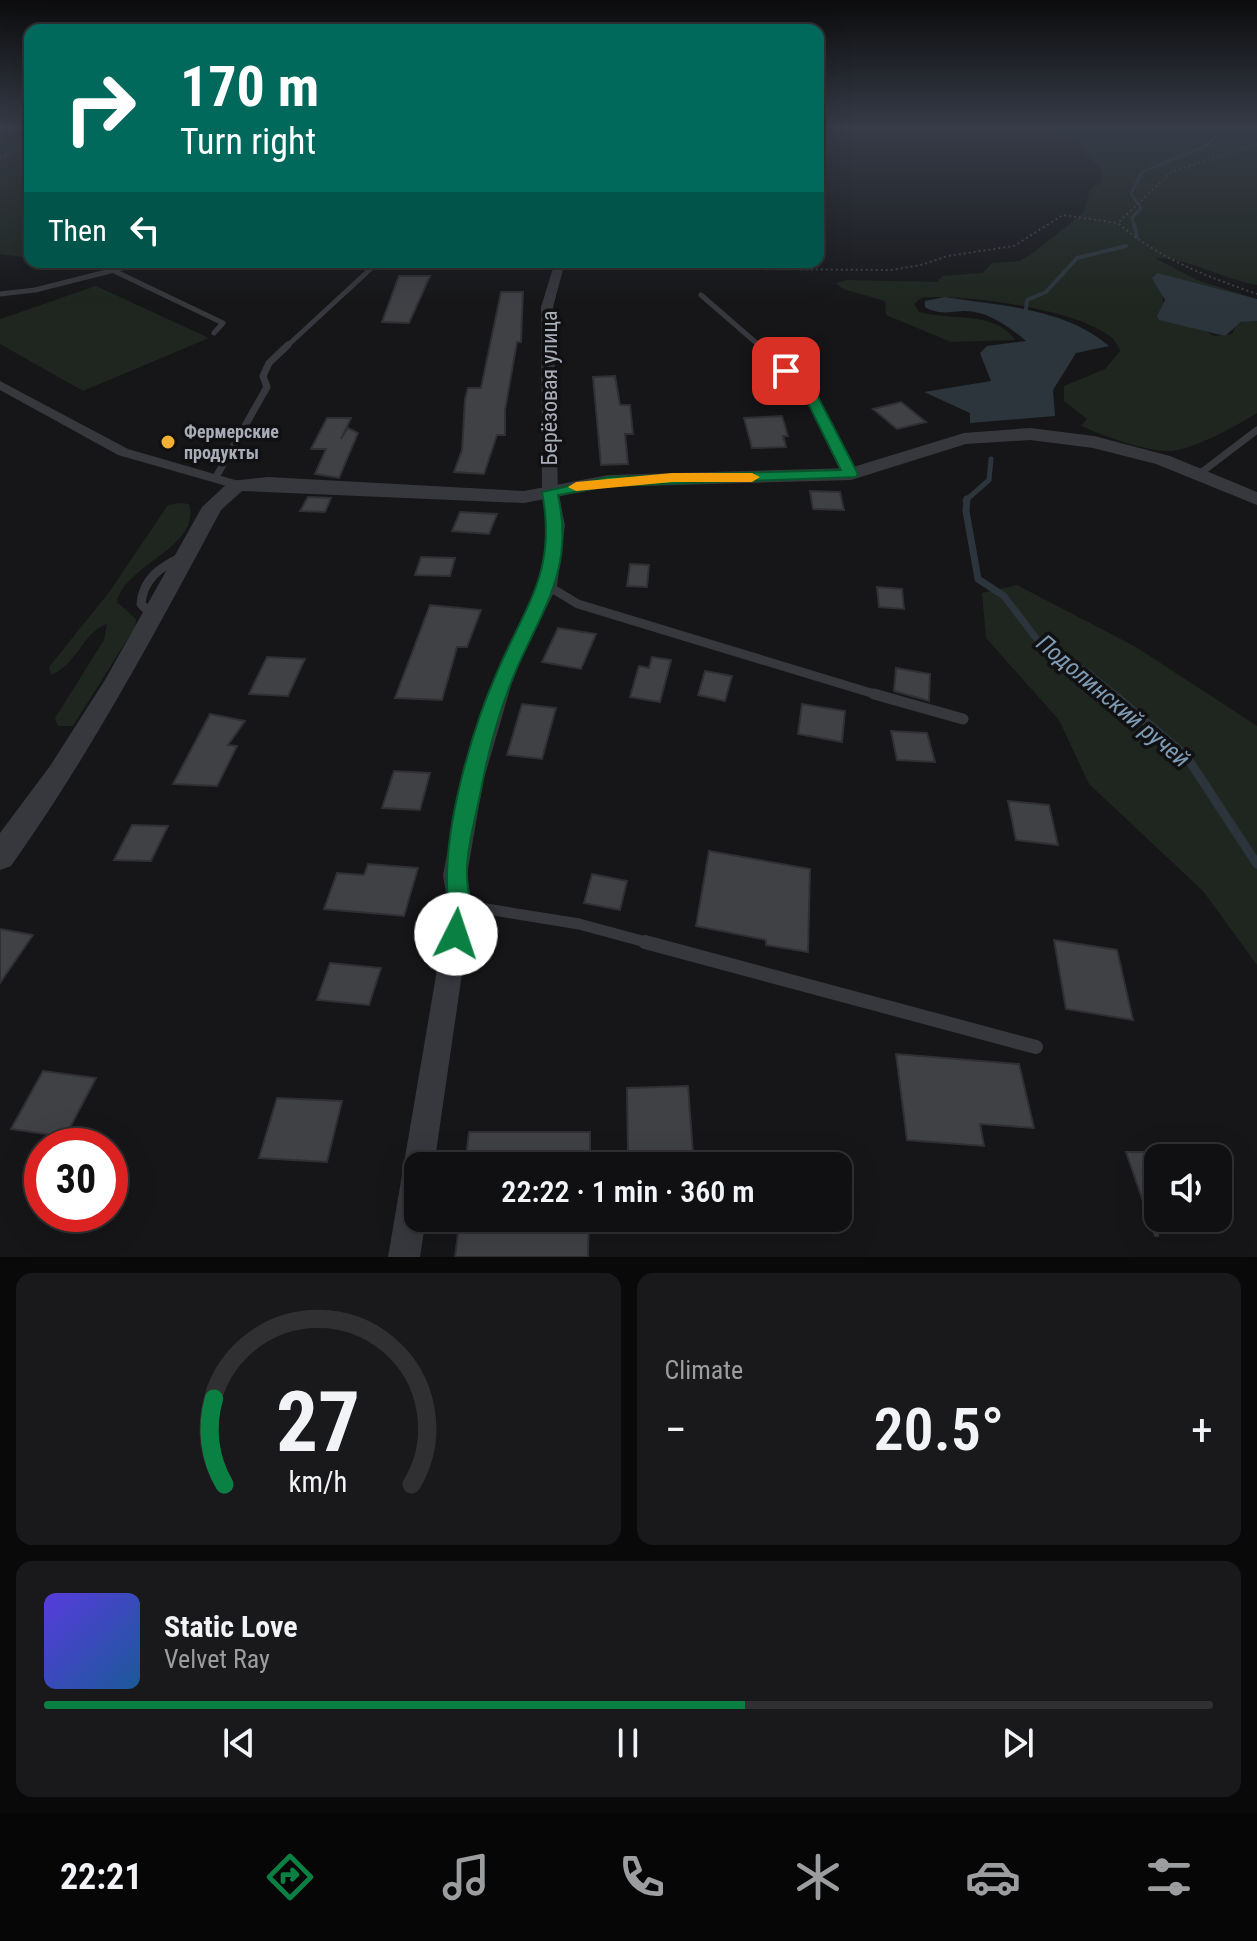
<!DOCTYPE html>
<html lang="en">
<head>
<meta charset="utf-8">
<style>
  body { margin:0; font-family:"Roboto Condensed",sans-serif; background:#19191b; color:#f1f3f6; height:100vh; display:flex; flex-direction:column; font-size:30px; white-space:nowrap }
  * { box-sizing:border-box; margin:0 }
  p { font-size:26px; color:#9c9d9f }
  .icon { flex:none; width:44px; height:44px; fill:none; stroke:currentColor; stroke-width:2; stroke-linecap:round; stroke-linejoin:round }
  .map { position:relative; height:1257px; overflow:hidden }
  .panel { display:flex; flex-direction:column; gap:16px; padding:16px; background:#09090a; flex:1 }
  .panel>* { flex:none }
  .top-card { position:absolute; left:24px; top:24px; width:800px; height:244px; border-radius:16px; box-shadow:0 8px 32px #0002,0 0 0 2px #303032; background:#00695c; color:#fff; overflow:hidden }
  .controls { position:absolute; left:1144px; top:1144px; display:grid; gap:16px }
  .controls a { display:grid; place-items:center; width:88px; height:88px; border-radius:16px; background:#101012; box-shadow:0 8px 32px #0002,0 0 0 2px #303032; font-size:40px }
  .speed { position:absolute; left:24px; top:1128px; display:flex; gap:16px; font-size:40px; font-weight:700; text-align:center }
  .speed>* { display:grid; place-content:center; width:104px; height:104px; border-radius:50%; background:#101012; box-shadow:0 8px 32px #0002,0 0 0 2px #303032; line-height:1 }
  .speed .limit { border:12px solid #d22; background:#fff; color:#111 }
  .pin { position:absolute; display:grid; place-items:center; width:68px; height:68px; color:#fff; margin:-34px; border-radius:16px; box-shadow:0 4px 12px #0006 }
  .me { position:absolute; width:88px; margin:-44px; rotate:4deg; stroke-linejoin:round; filter:drop-shadow(0 0 6px #0008) }
  .turn { display:flex; align-items:center; gap:28px; height:168px; padding:0 24px; font-size:36px }
  .turn .icon { width:104px; height:104px; stroke-width:2.5 }
  .turn b { display:block; font-size:56px; line-height:68px }
  .then { display:flex; align-items:center; height:76px; padding:0 24px; background:#0003; gap:16px; font-size:30px }
  .big { font-size:60px; font-weight:600; line-height:1.1 }
  .panel .widget { flex:1; display:flex; flex-direction:column; justify-content:center; gap:12px; min-width:0; padding:0 28px; border-radius:16px; background:#19191b }
  .panel .dial { align-items:center; gap:0 }
  .dial svg { height:208px; overflow:visible; fill:none; stroke:#303032; stroke-width:7; stroke-linecap:round; text-anchor:middle }
  .dial text { fill:#f1f3f6; stroke:none }
  .song { display:flex; align-items:center; gap:24px }
  .cover { width:96px; height:96px; border-radius:12px; background:linear-gradient(135deg,hsl(250 70% 55%),hsl(210 70% 35%)) }
  .played { height:8px; border-radius:4px; background:linear-gradient(90deg,#0b8043 60%,#303032 60%) }
  .keys { display:flex; justify-content:space-around; direction:ltr }
  .heat { display:flex; justify-content:space-between; align-items:center; font-size:44px; direction:ltr }
  .panel .tiles { flex:1; display:grid; gap:16px; grid-template-columns:1fr 1fr }
  .widget:last-child { grid-column:span 2 }
  .trip { position:absolute; left:404px; top:1152px; width:448px; height:80px; border-radius:16px; background:#101012; box-shadow:0 8px 32px #0002,0 0 0 2px #303032; font-weight:600; line-height:80px; text-align:center }
  .menu { display:flex; height:128px; justify-content:space-around; align-items:center; background:#060607; color:#9c9d9f }
  .menu .icon { width:56px; height:56px }
  .menu .current { color:#0b8043 }
  .menu b { font-size:36px; color:#f1f3f6 }
  .map>svg:first-child { display:block }
  .green { fill:#1e261f }
  .water { fill:#2c353c }
  .lines { fill:none; stroke-linecap:round; stroke-linejoin:round }
  .stream-far4 { stroke:#2c353c; stroke-width:3 }
  .stream-far3 { stroke:#2c353c; stroke-width:4 }
  .stream-far2 { stroke:#2c353c; stroke-width:5 }
  .stream-far1 { stroke:#2c353c; stroke-width:7 }
  .stream { stroke:#2c353c; stroke-width:9 }
  .building { fill:#404145; stroke:#303034; stroke-width:2 }
  .path { stroke:#3d3f44; stroke-width:2; stroke-dasharray:2 3; stroke-linecap:butt }
  .service-far4 { stroke:#37383d; stroke-width:5 }
  .service-far3 { stroke:#37383d; stroke-width:7 }
  .service-far2 { stroke:#37383d; stroke-width:9 }
  .service-far1 { stroke:#37383d; stroke-width:11 }
  .service { stroke:#37383d; stroke-width:14 }
  .minor { fill:#37383d; fill-rule:evenodd }
  .tertiary { fill:#37383d; fill-rule:evenodd }
  .route { fill:#0b8043; stroke:#07532c; stroke-width:2 }
  .slow { fill:#f59e0b }
  .poi-dot { fill:#f2b134; stroke:#111113; stroke-width:3 }
  .labels { text-anchor:middle; stroke-width:7; stroke-linejoin:round; paint-order:stroke }
  .far-poi-label { font-size:18px; font-weight:bold; fill:#a8adb8; stroke:#111113; text-anchor:start }
  .street-label { font-size:22px; fill:#a8adb8; stroke:#111113 }
  .water-label { font-size:24px; font-style:italic; fill:#7f9bb3; stroke:#111113 }
</style>
</head>
<body>
<div class="map">
<svg width="1257" height="1257" viewBox="0 0 1257 1257">
  <rect width="100%" height="100%" fill="#161618"/>
  <!-- green -->
  <path class="green" d="M1061,129H1257V285C1221,279 1190,258 1155,258L1197,280L1257,299L1153,275L1162,292L1164,308L1214,336L1232,334L1236,325L1248,320L1257,321V413C1235,427 1203,444 1178,450C1155,456 1102,435 1081,426L1087,419L1064,401V386L1105,369L1120,351C1113,312 955,292 921,298L914,304L919,312C950,321 994,310 1015,340L951,342L886,315L885,301L843,289L835,283L847,280L937,282L942,276L983,273L992,263L1020,261L1033,253L1083,213L1090,189L1102,182L1100,168Z
    M0,137L9,143L30,141V258L0,254Z
    M96,286L209,338L83,391L0,344V319Z
    M180,503L189,504C202,547 124,565 117,602L136,619L135,627L73,726H58L55,718L104,640L107,624C82,633 77,665 51,675L49,667L110,591L168,505Z
    M1017,585L1136,647L1257,726V965L1203,891L1089,784L1059,720L986,638L982,593Z"/>
  <!-- water -->
  <path class="water" d="M1157,273L1257,299V321L1241,322L1225,336L1159,320L1157,316L1165,300L1152,278Z
    M945,297C1002,306 1065,308 1109,346L1076,353L1053,390L1055,416L970,423V413L924,392L991,381L980,353L987,346L1026,341C1010,327 986,310 963,311C950,312 938,315 925,307V301Z"/>
  <g class="lines">
    <!-- stream-far4 -->
    <path class="stream-far4" d="M1134,226L1132,218L1141,208L1131,194L1142,172L1208,145L1220,129"/>
    <!-- stream-far3 -->
    <path class="stream-far3" d="M1134,224L1137,237
      M1025,317L1027,300L1046,292L1077,258L1126,246"/>
    <!-- stream-far2 -->
    <path class="stream-far2" d="M965,501L989,480L991,459"/>
    <!-- stream-far1 -->
    <path class="stream-far1" d="M967,499L966,511L978,579L1004,596L1042,646L1087,672L1116,696"/>
    <!-- stream -->
    <path class="stream" d="M1113,694L1186,756L1257,864"/>
  </g>
  <!-- building -->
  <path class="building" d="M399,276H430L409,323L382,322Z
    M501,292H523L521,342H517L505,410V435H497L484,474L454,472L462,450L465,399L468,388H481Z
    M615,376L620,405H630L633,434H625L628,464L601,465L593,377Z
    M901,402L926,422L897,429L873,409Z
    M782,416L788,436H783L786,447L752,448L744,418Z
    M327,418H351L341,439L348,428L358,433L339,478L315,474L326,449H311Z
    M810,491L840,492L844,510L813,509Z
    M308,497L331,498L325,512L300,511Z
    M460,512L497,514L489,534L452,531Z
    M421,557L455,558L450,576L415,575Z
    M630,564L649,565L647,587L627,586Z
    M877,587L902,589L904,609L879,607Z
    M430,605L481,610L467,647H457L442,700L395,698Z
    M558,628L596,634L581,669L542,662Z
    M267,657L305,659L288,696L249,694Z
    M652,657L671,660L660,702L630,697L639,666L649,668Z
    M896,668L930,674L929,701L894,691Z
    M705,671L732,676L725,701L698,695Z
    M522,704L556,708L542,759L507,755Z
    M802,704L845,711L842,742L798,734Z
    M210,714L245,721L228,745L237,746L217,786L173,784Z
    M891,731L927,733L935,762L897,760Z
    M394,771L430,773L420,810L382,808Z
    M1008,801L1049,805L1058,845L1016,840Z
    M132,825L168,826L151,861L114,860Z
    M709,851L810,869L808,952L766,945V940L696,926Z
    M368,864L418,868L404,916L324,909L337,873L364,875Z
    M592,874L627,881L620,910L584,903Z
    M0,929L33,935L0,983Z
    M1054,940L1117,950L1133,1020L1066,1009Z
    M330,963L381,968L369,1005L317,1000Z
    M896,1054L1019,1064L1034,1128L980,1124L984,1146L907,1140Z
    M43,1071L96,1078L65,1137L11,1129Z
    M688,1086L693,1154L628,1156L627,1088Z
    M277,1098L342,1101L327,1162L259,1158Z
    M469,1132H590V1166H465Z
    M1126,1152H1158V1236H1155Z
    M460,1218H589L588,1257H455Z"/>
  <g class="lines">
    <!-- path -->
    <path class="path" d="M1257,144L1171,172L1118,223C1159,259 1206,276 1257,294
      M0,158L30,144
      M727,262L746,269L891,270L921,265L948,256L1014,246L1063,215L1118,223"/>
    <!-- service-far4 -->
    <path class="service-far4" d="M108,268L223,323L214,333
      M0,294L35,290L146,262
      M701,295L761,347
      M286,347L378,262"/>
    <!-- service-far3 -->
    <path class="service-far3" d="M758,345L808,389L851,474
      M1198,475L1257,430
      M216,477L267,387L263,376L269,363L288,345"/>
    <!-- service-far2 -->
    <path class="service-far2" d="M548,586L578,604L881,696
      M153,616L141,604C143,579 160,567 182,557"/>
    <!-- service-far1 -->
    <path class="service-far1" d="M874,694L963,719
      M462,905L579,924L653,944"/>
    <!-- service -->
    <path class="service" d="M645,942L1036,1047"/>
    <!-- minor -->
    <path class="minor" d="M555,262H565L553,307L558,492L565,525L557,586L515,672L483,782L467,875L472,905L434,1166H418V1218H426L420,1257H388L448,905L443,875L461,782L497,672L539,586L549,525L542,492L541,307Z
      M0,381L128,449L242,482L244,485L237,489L118,455L0,390Z"/>
    <!-- tertiary -->
    <path class="tertiary" d="M1030,428L1094,436L1170,456L1257,492V505L1156,464L1093,448L1030,440L966,444L851,480L608,487L524,503L242,491L221,510C155,633 91,753 11,866L0,870V833L50,766L105,680L202,507L230,481L268,477L524,491L608,475L850,468L964,433Z"/>
  </g>
  <!-- sky -->
  <linearGradient id="sky" x2="0" y2="1"><stop stop-color="#0c0c0d"/><stop offset="0.42" stop-color="#363c48"/><stop offset="1" stop-color="#363c48" stop-opacity="0"/></linearGradient>
  <rect width="1257" height="305" fill="url(#sky)"/>
  <!-- route -->
  <path class="route" d="M782,368H791L814,389L858,474L856,477L608,486L558,495C574,567 545,605 517,668C502,703 489,748 482,785C477,813 466,848 467,876C468,900 475,919 464,942L456,945L447,942C441,928 449,915 448,900C441,835 471,731 498,670C527,603 557,570 542,492L608,477L841,470L802,391L782,373Z"/>
  <!-- slow -->
  <path class="slow" d="M672,473H752L760,477L752,482H672L576,491L568,487L576,482Z"/>
  <!-- markers -->
  <circle class="poi-dot" cx="168" cy="442" r="8"/>
  <g class="labels">
    <!-- far-poi labels -->
    <g class="far-poi-label">
      <text x="184" y="438">Фермерские<tspan x="184" dy="21">продукты</tspan></text>
    </g>
    <!-- street labels -->
    <g class="street-label">
      <text transform="translate(549 388) rotate(-90)" y="8">Берёзовая улица</text>
    </g>
    <!-- water labels -->
    <g class="water-label">
      <text transform="translate(1113 701) rotate(40)" y="8">Подолинский ручей</text>
    </g>
  </g>
</svg>
<div class="controls">
<a><svg class="icon" aria-label="sound" viewBox="0 0 24 24"><path d="M4 9h4l5-4v14l-5-4H4zM17 9q2 3 0 6"/></svg></a>
</div>
<div class="speed"><div class="limit">30</div></div>
<div class="pin" style="left:786px;top:371px;background:#d93025"><svg class="icon" aria-label="arrive" viewBox="0 0 24 24"><path d="M6 21V4h12l-3 4 3 4H6"/></svg></div>
<svg class="me" style="left:456px;top:934px" viewBox="-20 -20 40 40"><circle r="19" fill="#fff"/><path d="M0-13L10 11 0 6-10 11z" fill="#0b8043"/></svg>
<div class="trip">22:22 · 1 min · 360 m</div>
<div class="top-card">
<div class="turn"><svg class="icon" aria-label="right" viewBox="0 0 24 24"><path d="M7 20v-9h11M14 6l5 5-5 5"/></svg><div><b>170 m</b>Turn right</div></div>
<div class="then">Then<svg class="icon" aria-label="left" viewBox="0 0 24 24"><path d="M17 20v-9H6M10 6l-5 5 5 5"/></svg></div>
</div>
</div>
<section class="panel">
<div class="tiles">
<div class="widget dial"><svg viewBox="0 0 100 80">
<path d="M14 69A42 42 0 1 1 86 69"/>
<path d="M14 69A42 42 0 0 1 10 36" stroke="#0b8043"/>
<text x="50" y="56" font-size="32" font-weight="700">27</text>
<text x="50" y="72" font-size="11">km/h</text>
</svg></div>
<div class="widget"><p>Climate</p>
<div class="heat"><a>−</a><b class="big">20.5°</b><a>+</a></div>
</div>
<div class="widget">
<div class="song"><i class="cover"></i><div><b>Static Love</b><p>Velvet Ray</p></div></div>
<div class="played"></div>
<div class="keys"><svg class="icon" aria-label="previous" viewBox="0 0 24 24"><path d="M18 5L8 12l10 7zM5 5v14"/></svg><svg class="icon" aria-label="pause" viewBox="0 0 24 24"><path d="M8 5v14M16 5v14"/></svg><svg class="icon" aria-label="next" viewBox="0 0 24 24"><path d="M6 5l10 7-10 7zM19 5v14"/></svg></div>
</div>
</div>
</section>
<nav class="menu">
<b>22:21</b>
<svg class="icon current" aria-label="directions" viewBox="0 0 24 24"><path d="M12 3l9 9-9 9-9-9zM9 14v-3h6M13 9l2 2-2 2"/></svg>
<svg class="icon" aria-label="music" viewBox="0 0 24 24"><path d="M9 18V5l10-2v13"/><circle cx="6" cy="18" r="3"/><circle cx="16" cy="16" r="3"/></svg>
<svg class="icon" aria-label="phone" viewBox="0 0 24 24"><path d="M5 4h4l2 5-3 2q2 4 5 5l2-3 5 2v4C11 20 4 13 5 4z"/></svg>
<svg class="icon" aria-label="climate" viewBox="0 0 24 24"><path d="M12 3v18M4 7l16 10M4 17L20 7"/></svg>
<svg class="icon" aria-label="car" viewBox="0 0 24 24"><path d="M5 17H2v-5l4-1 3-4h7l3 4 3 1v5h-3M9 17h6M6 11h13"/><circle cx="7" cy="17" r="2"/><circle cx="17" cy="17" r="2"/></svg>
<svg class="icon" aria-label="filters" viewBox="0 0 24 24"><path d="M4 7h16M4 17h16"/><circle cx="9" cy="7" r="2"/><circle cx="15" cy="17" r="2"/></svg>
</nav>
</body>
</html>
